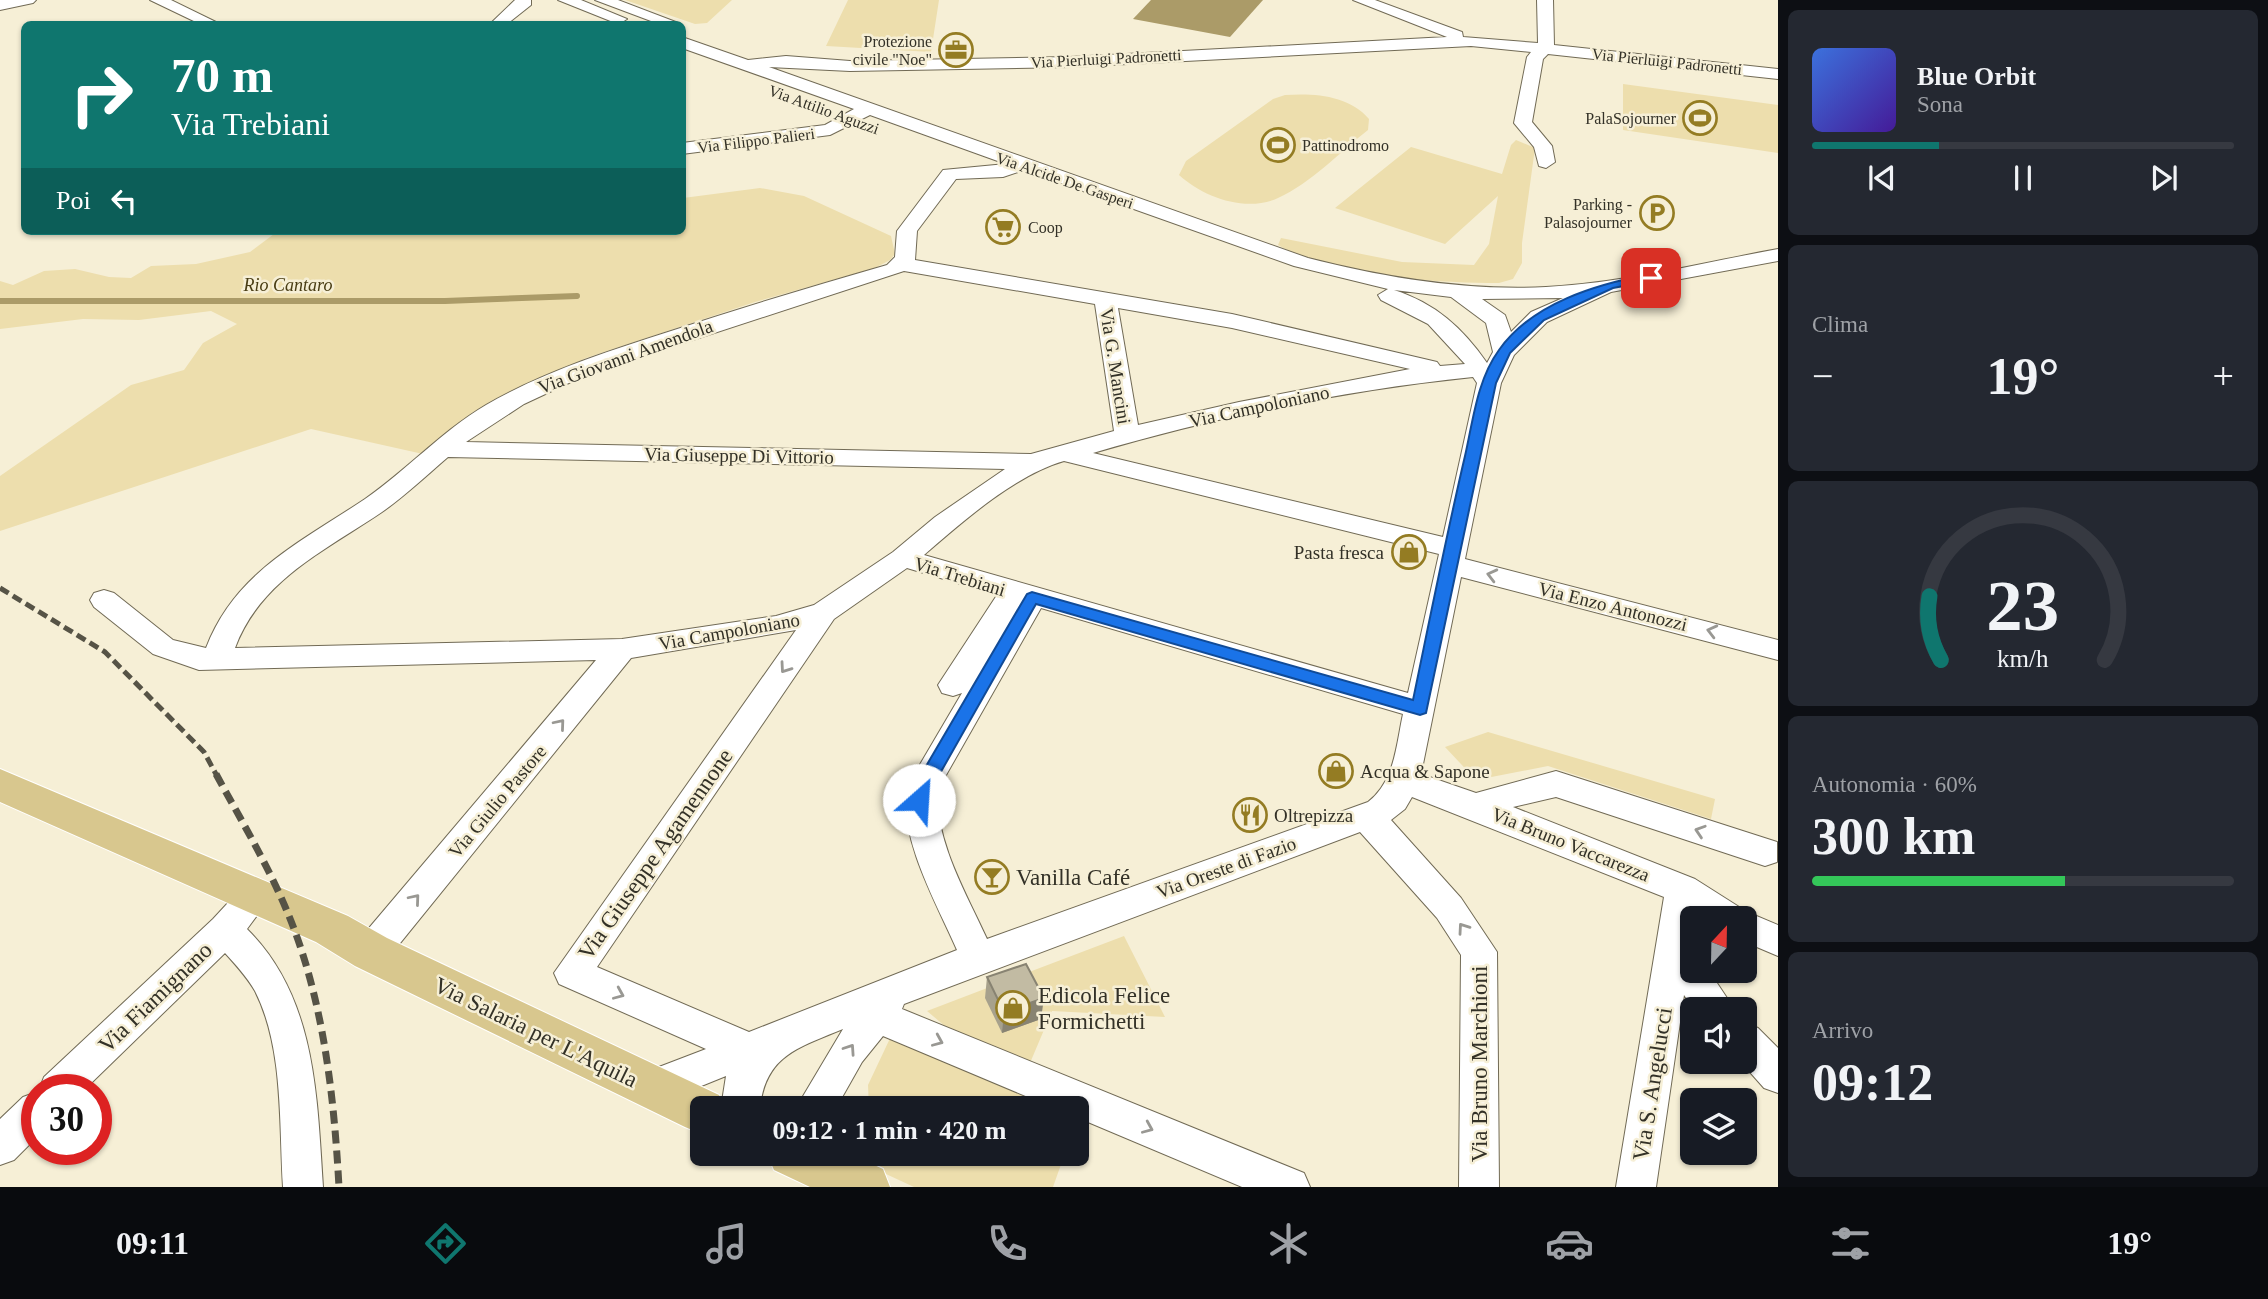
<!DOCTYPE html>
<html lang="it">
<head>
<meta charset="utf-8">
<style>
  body { margin:0; font-family:Georgia,serif; background:#242831; color:#f1f3f6; height:100vh; display:flex; flex-direction:column; font-size:26px; white-space:nowrap }
  * { box-sizing:border-box; margin:0 }
  p { font-size:23px; color:#9ea1a6 }
  .icon { flex:none; width:38px; height:38px; fill:none; stroke:currentColor; stroke-width:2; stroke-linecap:round; stroke-linejoin:round }
  .map { position:relative; flex:1; overflow:hidden }
  .drawer { display:flex; flex-direction:column; gap:10px; padding:10px; background:#0d0f14; width:490px }
  .drawer>* { flex:none }
  .guide { position:absolute; left:21px; top:21px; width:665px; height:214px; border-radius:10px; box-shadow:0 2px 5px #0004; background:#0f766e; color:#fff; overflow:hidden }
  .needle { width:46px; rotate:22deg }
  .buttons { position:absolute; left:1680px; top:906px; display:grid; gap:14px }
  .buttons a { display:grid; place-items:center; width:77px; height:77px; border-radius:10px; background:#171b24; box-shadow:0 2px 5px #0004; font-size:35px }
  .speed { position:absolute; left:21px; top:1074px; display:flex; gap:14px; font-size:35px; font-weight:700; text-align:center }
  .speed>* { display:grid; place-content:center; width:91px; height:91px; border-radius:50%; background:#171b24; box-shadow:0 2px 5px #0004; line-height:1 }
  .speed .limit { border:10px solid #d22; background:#fff; color:#111 }
  .pin { position:absolute; display:grid; place-items:center; width:60px; height:60px; color:#fff; margin:-30px; border-radius:14px; box-shadow:0 4px 10px #0006 }
  .me { position:absolute; width:77px; margin:-38px; rotate:26deg; stroke-linejoin:round; filter:drop-shadow(0 0 5px #0008) }
  .turn { display:flex; align-items:center; gap:24px; height:147px; padding:0 35px; font-size:32px }
  .turn .icon { width:91px; height:91px; stroke-width:2.5 }
  .turn b { display:block; font-size:49px; line-height:60px }
  .then { display:flex; align-items:center; height:66px; padding:0 35px; background:#0003; gap:14px; font-size:26px }
  .big { font-size:52px; font-weight:800; line-height:1.1 }
  .drawer .card { flex:1; display:flex; flex-direction:column; justify-content:center; gap:10px; min-width:0; padding:0 24px; border-radius:10px; background:#242831 }
  .drawer .dial { align-items:center; gap:0 }
  .dial svg { height:182px; overflow:visible; fill:none; stroke:#363941; stroke-width:7; stroke-linecap:round; text-anchor:middle }
  .dial text { fill:#f1f3f6; stroke:none }
  .song { display:flex; align-items:center; gap:21px }
  .cover { width:84px; height:84px; border-radius:10px; background:linear-gradient(135deg,hsl(220 70% 55%),hsl(260 70% 35%)) }
  .played { height:7px; border-radius:4px; background:linear-gradient(90deg,#0f766e 30%,#363941 30%) }
  .keys { display:flex; justify-content:space-around; direction:ltr }
  .heat { display:flex; justify-content:space-between; align-items:center; font-size:38px; direction:ltr }
  .charge { height:10px; border-radius:5px; background:linear-gradient(90deg,#34c759 60%,#363941 0) }
  .trip { position:absolute; left:690px; top:1096px; width:399px; height:70px; border-radius:10px; background:#171b24; box-shadow:0 2px 5px #0004; font-weight:800; line-height:70px; text-align:center }
  .dock { display:flex; height:112px; justify-content:space-around; align-items:center; background:#090b0e; color:#9ea1a6 }
  .dock .icon { width:49px; height:49px }
  .dock .active { color:#0f766e }
  .dock b { font-size:32px; color:#f1f3f6 }
  main { display:flex; flex:1; min-height:0 }
  .map>svg:first-child { display:block }
  .green { fill:#eddead }
  .water { fill:#ab9b68 }
  .lines { fill:none; stroke-linecap:round; stroke-linejoin:round }
  .stream { stroke:#ab9b68; stroke-width:6 }
  .minor-casing { stroke:#716a55; stroke-width:2 }
  .major-casing { stroke:#fff; stroke-width:2 }
  .minor { fill:#fff; fill-rule:evenodd }
  .major { fill:#d8c78e; fill-rule:evenodd }
  .rail-far1 { stroke:#565346; stroke-width:5; stroke-dasharray:10 5; stroke-linecap:butt }
  .rail { stroke:#565346; stroke-width:7; stroke-dasharray:13 7; stroke-linecap:butt }
  .wall { fill:#a7a18c }
  .shaded-wall { fill:#888372 }
  .building { fill:#c2bba3; stroke:#888372; stroke-width:2 }
  .oneway { stroke:#999893 }
  .route { fill:#1a73e8; stroke:#114b97; stroke-width:2 }
  .labels { text-anchor:middle; stroke-width:5; stroke-linejoin:round; paint-order:stroke }
  .far-poi-label { font-size:16px; fill:#333127; stroke:#f6efd6; text-anchor:end }
  .far-street-label { font-size:16px; fill:#333127; stroke:#f6efd6 }
  .far-water-label { font-size:18px; font-style:italic; fill:#493d14; stroke:#f6efd6 }
  .street-label { font-size:19px; fill:#333127; stroke:#f6efd6 }
  .poi-label { font-size:19px; fill:#333127; stroke:#f6efd6; text-anchor:start }
  .near-street-label { font-size:23px; fill:#333127; stroke:#f6efd6 }
  .near-poi-label { font-size:23px; fill:#333127; stroke:#f6efd6; text-anchor:start }
</style>
</head>
<body>
<main>
<div class="map">
<svg width="1778" height="1187" viewBox="0 0 1778 1187">
  <rect width="100%" height="100%" fill="#f6efd6"/>
  <!-- green -->
  <path class="green" d="M625,0H732L707,23L695,24Z
    M848,0H939L931,52L826,46Z
    M1623,84L1778,105V153L1623,130Z
    M1285,95C1314,93 1349,95 1369,119L1368,130C1340,152 1311,183 1278,198C1246,213 1203,197 1179,175L1186,161L1273,99Z
    M1516,140L1535,148L1522,243V263L1513,279L1499,283C1437,283 1331,277 1278,245L1281,238L1402,262L1474,265L1489,244L1498,196L1445,244L1335,208L1411,147L1502,174L1511,145Z
    M760,188L804,196L891,236L895,254L890,260L875,268L755,302L586,358L473,412L423,454L311,429L0,531V476L131,385L184,370L203,343L237,324L211,311L139,320L83,319L0,329V281L13,285L44,271L75,269L109,277L131,278L151,266L196,264L250,252L278,231H682L683,198Z
    M1488,732L1715,799L1711,819L1548,766L1476,780L1445,747Z
    M1124,936L1165,1017L1052,1011L1030,1063L952,1032L927,1011Z
    M893,1032L1068,1108H869L868,1085Z
    M872,1153H1065L1053,1187H914L873,1168Z"/>
  <!-- water -->
  <path class="water" d="M1151,0H1263L1230,37L1133,19Z"/>
  <g class="lines">
    <!-- stream -->
    <path class="stream" d="M0,301H445L577,296"/>
    <!-- minor casing -->
    <g class="minor-casing">
      <path id="minor" d="M0,0H36L33,3L0,10Z
        M150,0H171L220,24H200Z
        M515,0H531V5L507,24H490Z
        M558,0H581L627,19L619,24L613,22Z
        M595,0H618L681,24H659Z
        M1353,0H1375L1462,32L1463,37L1538,43L1537,0H1553L1554,45L1778,69V79L1548,54L1543,59L1532,122L1552,146L1555,162L1546,168L1539,166L1534,147L1514,123L1527,57L1531,52L1471,46L1070,67L850,71L769,67L1308,258C1386,278 1466,291 1546,287C1624,283 1701,263 1778,249V261L1611,292L1547,322L1514,355L1501,383L1465,559L1778,640V660L1461,577L1421,774L1476,793L1556,771L1777,842V862L1765,866L1556,797L1513,807L1695,879L1747,912L1778,925V956L1745,942V919H1703L1696,914L1692,919V971H1709L1735,1010H1695L1684,995L1656,1187H1616L1664,897L1412,797L1405,809L1391,820L1461,898L1497,952L1499,1187H1459L1461,955L1437,918L1360,832L904,1004L902,1009L1304,1173L1310,1187H1242L1076,1117V1108H1054L883,1036L862,1062L836,1108H796L843,1029C800,1047 765,1055 760,1108H721L726,1076L652,1106L638,1101L633,1088L638,1075L706,1049L559,984L554,973L796,630L631,658L384,963L371,967L358,963L353,952L358,941L596,660L199,670L153,654L94,607L90,600L94,593L104,590L114,593L173,640L206,648C235,572 301,542 365,499C407,470 442,431 486,405C543,372 606,352 668,332C741,308 814,286 887,265L895,257L897,231L943,170L1006,164L870,115L830,135L682,154V143L825,125L854,109L682,48V37L748,60L786,56L850,61L1070,57L1447,37ZM1024,170L1294,266L1388,289L1378,295L1381,300L1428,324L1465,364L1440,366L1437,362L1232,314L915,260L917,231L956,179L1003,177ZM904,271L1095,304L1114,431L1031,454L466,442L524,404L586,375ZM1394,290L1451,297L1486,323L1493,352L1487,363C1463,328 1435,303 1394,290ZM1563,298L1531,312L1511,332L1505,315L1482,299ZM1118,308L1232,328L1410,369L1239,402L1138,425ZM1473,377L1477,383L1443,537L1093,453C1217,417 1345,390 1473,377ZM448,457L1005,469L935,517L893,552L814,605L776,616L622,639L235,648C260,580 326,550 382,512C406,495 427,475 448,457ZM1064,461L1439,554L1408,693L924,555C962,522 1015,475 1064,461ZM907,568L997,595L938,685L942,693L953,696L962,693L905,790C903,846 935,900 957,950L749,1032L597,967L834,619ZM1041,608L1403,714C1396,746 1395,781 1368,802L987,939C966,893 936,843 937,791Z
        M250,887L262,892L267,902L247,929C316,997 317,1096 323,1187H283C279,1125 284,1048 255,991C247,977 236,965 225,953L84,1090H39L44,1077L213,919L238,892Z
        M1745,1023L1758,1028L1778,1048V1093L1764,1088L1741,1062H1745Z
        M37,1092V1137L14,1160L0,1165V1119L23,1097Z"/>
    </g>
    <!-- major casing -->
    <g class="major-casing">
      <path id="major" d="M0,769L348,916L387,938L719,1095L725,1108H702V1134L685,1127L355,966L316,942L0,802Z
        M767,1153H848L883,1169L890,1187H810L774,1170Z"/>
    </g>
    <!-- minor -->
    <use href="#minor" class="minor"/>
    <!-- major -->
    <use href="#major" class="major"/>
    <!-- rail-far1 -->
    <path class="rail-far1" d="M0,588L105,652L204,752L217,776"/>
    <!-- rail -->
    <path class="rail" d="M216,774C242,822 271,870 291,921C324,1005 334,1097 339,1187"/>
  </g>
  <!-- wall -->
  <path class="wall" d="M987,977L1041,1019L1002,1033L985,998Z"/>
  <!-- shaded-wall -->
  <path class="shaded-wall" d="M1044,998L1041,1019L1002,1033L1004,1012Z"/>
  <!-- building -->
  <path class="building" d="M1026,964L1044,998L1004,1012L987,977Z"/>
  <!-- one-way arrows -->
  <defs><path id="oneway-chevron" d="M-2-3.5L2.5 0L-2 3.5" fill="none" stroke-width="1.6" stroke-linecap="round" stroke-linejoin="round" transform="scale(1.75)"/></defs>
  <g class="oneway">
    <use href="#oneway-chevron" transform="translate(1492 575) rotate(-166)"/>
    <use href="#oneway-chevron" transform="translate(1712 631) rotate(-166)"/>
    <use href="#oneway-chevron" transform="translate(785 668) rotate(125)"/>
    <use href="#oneway-chevron" transform="translate(560 724) rotate(-50)"/>
    <use href="#oneway-chevron" transform="translate(1700 831) rotate(-162)"/>
    <use href="#oneway-chevron" transform="translate(415 899) rotate(-50)"/>
    <use href="#oneway-chevron" transform="translate(1463 928) rotate(-125)"/>
    <use href="#oneway-chevron" transform="translate(619 994) rotate(23)"/>
    <use href="#oneway-chevron" transform="translate(938 1041) rotate(23)"/>
    <use href="#oneway-chevron" transform="translate(850 1049) rotate(-56)"/>
    <use href="#oneway-chevron" transform="translate(1148 1128) rotate(23)"/>
  </g>
  <!-- route -->
  <path class="route" d="M1651,274L1656,275V280L1613,288L1544,320L1510,353L1496,383L1426,713L1420,715L1036,604L930,791L926,805H913L910,800L915,785L1027,594L1032,592L1413,700C1430,618 1446,537 1465,456C1473,421 1477,380 1499,350C1532,303 1597,284 1651,274Z"/>
  <!-- icons -->
  <defs>
    <g id="office-ring" transform="scale(1.75)"><circle r="9.5" fill="#f6efd6" stroke="#947c23" stroke-width="1.5"/><path d="M-6-3h4V-5.5h4V-3h4V5H-6ZM-1-4.5V-3h2v-1.5ZM-6 0V1H6V0Z" fill="#947c23"/></g>
    <g id="stadium-ring" transform="scale(1.75)"><circle r="9.5" fill="#f6efd6" stroke="#947c23" stroke-width="1.5"/><path d="M0-5a6.5 5 0 1 0 0 10a6.5 5 0 1 0 0-10ZM-3.5-1.8h7v3.6h-7Z" fill="#947c23"/></g>
    <g id="parking-ring" transform="scale(1.75)"><circle r="9.5" fill="#f6efd6" stroke="#947c23" stroke-width="1.5"/><path d="M-3.5-5.5H1a3.5 3.5 0 0 1 0 7H-1V5.5H-3.5ZM-1-3.4V-.6H.8a1.4 1.4 0 0 0 0-2.8Z" fill="#947c23"/></g>
    <g id="supermarket-ring" transform="scale(1.75)"><circle r="9.5" fill="#f6efd6" stroke="#947c23" stroke-width="1.5"/><path d="M-6-5.5h2.5l.6 2H6L4.5 2H-2.5L-4.4-4H-6ZM-1.5 3.2a1.3 1.3 0 1 0 .1 0ZM3 3.2a1.3 1.3 0 1 0 .1 0Z" fill="#947c23"/></g>
    <g id="shop-ring" transform="scale(1.75)"><circle r="9.5" fill="#f6efd6" stroke="#947c23" stroke-width="1.5"/><path d="M-5-2.5h2.3a2.7 3.5 0 0 1 5.4 0H5L5.5 6h-11ZM-1.5-2.5h3a1.5 2.3 0 0 0-3 0Z" fill="#947c23"/></g>
    <g id="restaurant-ring" transform="scale(1.75)"><circle r="9.5" fill="#f6efd6" stroke="#947c23" stroke-width="1.5"/><path d="M-5-6h1v4h1v-4h1v4h1v-4h1v5L-1.5 .5V6h-2V.5L-5-1ZM5-6V6H3V1.5H1.5Q1.5-4 5-6Z" fill="#947c23"/></g>
    <g id="bar-ring" transform="scale(1.75)"><circle r="9.5" fill="#f6efd6" stroke="#947c23" stroke-width="1.5"/><path d="M-6-5H6L.8 .8V4.5H3.5V6h-7V4.5H-.8V.8Z" fill="#947c23"/></g>
  </defs>
  <g fill-rule="evenodd">
    <use href="#office-ring" x="956" y="50"/>
    <use href="#stadium-ring" x="1700" y="118"/>
    <use href="#stadium-ring" x="1278" y="145"/>
    <use href="#parking-ring" x="1657" y="213"/>
    <use href="#supermarket-ring" x="1003" y="227"/>
    <use href="#shop-ring" x="1409" y="552"/>
    <use href="#shop-ring" x="1336" y="771"/>
    <use href="#restaurant-ring" x="1250" y="815"/>
    <use href="#bar-ring" x="992" y="877"/>
    <use href="#shop-ring" x="1013" y="1008"/>
  </g>
  <g class="labels">
    <!-- far-poi labels -->
    <g class="far-poi-label">
      <text x="932" y="47">Protezione<tspan x="932" dy="18">civile "Noe"</tspan></text>
      <text x="1676" y="124">PalaSojourner</text>
      <text x="1302" y="151" text-anchor="start">Pattinodromo</text>
      <text x="1632" y="210">Parking -<tspan x="1632" dy="18">Palasojourner</tspan></text>
      <text x="1028" y="233" text-anchor="start">Coop</text>
    </g>
    <!-- far-street labels -->
    <g class="far-street-label">
      <text transform="translate(1106 58) rotate(-3)" y="6">Via Pierluigi Padronetti</text>
      <text transform="translate(1667 61) rotate(6)" y="6">Via Pierluigi Padronetti</text>
      <text transform="translate(824 109) rotate(20)" y="6">Via Attilio Aguzzi</text>
      <text transform="translate(756 140) rotate(-7)" y="6">Via Filippo Palieri</text>
      <text transform="translate(1065 180) rotate(19)" y="6">Via Alcide De Gasperi</text>
    </g>
    <!-- far-water labels -->
    <g class="far-water-label">
      <text x="288" y="291">Rio Cantaro</text>
    </g>
    <!-- street labels -->
    <g class="street-label">
      <text transform="translate(625 356) rotate(-20)" y="7">Via Giovanni Amendola</text>
      <text transform="translate(1116 366) rotate(81)" y="7">Via G. Mancini</text>
      <text transform="translate(1259 406) rotate(-12)" y="7">Via Campoloniano</text>
      <text transform="translate(739 455) rotate(1)" y="7">Via Giuseppe Di Vittorio</text>
      <text transform="translate(960 576) rotate(17)" y="7">Via Trebiani</text>
      <text transform="translate(1613 606) rotate(14)" y="7">Via Enzo Antonozzi</text>
      <text transform="translate(729 631) rotate(-10)" y="7">Via Campoloniano</text>
      <text transform="translate(497 801) rotate(-50)" y="7">Via Giulio Pastore</text>
      <text transform="translate(1571 844) rotate(22)" y="7">Via Bruno Vaccarezza</text>
      <text transform="translate(1226 867) rotate(-20)" y="7">Via Oreste di Fazio</text>
    </g>
    <!-- poi labels -->
    <g class="poi-label">
      <text x="1384" y="559" text-anchor="end">Pasta fresca</text>
      <text x="1360" y="778">Acqua &amp; Sapone</text>
      <text x="1274" y="822">Oltrepizza</text>
    </g>
    <!-- near-street labels -->
    <g class="near-street-label">
      <text transform="translate(655 854) rotate(-55)" y="8">Via Giuseppe Agamennone</text>
      <text transform="translate(155 997) rotate(-44)" y="8">Via Fiamignano</text>
      <text transform="translate(536 1032) rotate(26)" y="8">Via Salaria per L'Aquila</text>
      <text transform="translate(1479 1064) rotate(-90)" y="8">Via Bruno Marchioni</text>
      <text transform="translate(1652 1084) rotate(-81)" y="8">Via S. Angelucci</text>
    </g>
    <!-- near-poi labels -->
    <g class="near-poi-label">
      <text x="1016" y="885">Vanilla Café</text>
      <text x="1038" y="1003">Edicola Felice<tspan x="1038" dy="26">Formichetti</tspan></text>
    </g>
  </g>
</svg>
<div class="buttons">
<a><svg class="needle" viewBox="-14 -14 28 28"><path d="M0-13l5 13h-10z" fill="#e53935"/><path d="M0 13l5-13h-10z" fill="#9ea1a6"/></svg></a>
<a><svg class="icon" aria-label="sound" viewBox="0 0 24 24"><path d="M4 9h4l5-4v14l-5-4H4zM17 9q2 3 0 6"/></svg></a>
<a><svg class="icon" aria-label="layers" viewBox="0 0 24 24"><path d="M12 4l9 5-9 5-9-5zM3 14l9 5 9-5"/></svg></a>
</div>
<div class="speed"><div class="limit">30</div></div>
<div class="pin" style="left:1651px;top:278px;background:#d93025"><svg class="icon" aria-label="arrive" viewBox="0 0 24 24"><path d="M6 21V4h12l-3 4 3 4H6"/></svg></div>
<svg class="me" style="left:919px;top:800px" viewBox="-20 -20 40 40"><circle r="19" fill="#fff"/><path d="M0-13L10 11 0 6-10 11z" fill="#1a73e8"/></svg>
<div class="trip">09:12 · 1 min · 420 m</div>
<div class="guide">
<div class="turn"><svg class="icon" aria-label="right" viewBox="0 0 24 24"><path d="M7 20v-9h11M14 6l5 5-5 5"/></svg><div><b>70 m</b>Via Trebiani</div></div>
<div class="then">Poi<svg class="icon" aria-label="left" viewBox="0 0 24 24"><path d="M17 20v-9H6M10 6l-5 5 5 5"/></svg></div>
</div>
</div>
<section class="drawer">
<div class="card">
<div class="song"><i class="cover"></i><div><b>Blue Orbit</b><p>Sona</p></div></div>
<div class="played"></div>
<div class="keys"><svg class="icon" aria-label="previous" viewBox="0 0 24 24"><path d="M18 5L8 12l10 7zM5 5v14"/></svg><svg class="icon" aria-label="pause" viewBox="0 0 24 24"><path d="M8 5v14M16 5v14"/></svg><svg class="icon" aria-label="next" viewBox="0 0 24 24"><path d="M6 5l10 7-10 7zM19 5v14"/></svg></div>
</div>
<div class="card"><p>Clima</p>
<div class="heat"><a>−</a><b class="big">19°</b><a>+</a></div>
</div>
<div class="card dial"><svg viewBox="0 0 100 80">
<path d="M14 69A42 42 0 1 1 86 69"/>
<path d="M14 69A42 42 0 0 1 9 41" stroke="#0f766e"/>
<text x="50" y="56" font-size="32" font-weight="700">23</text>
<text x="50" y="72" font-size="11">km/h</text>
</svg></div>
<div class="card"><p>Autonomia · 60%</p><b class="big">300 km</b><div class="charge"></div></div>
<div class="card"><p>Arrivo</p><b class="big">09:12</b></div>
</section>
</main>
<nav class="dock">
<b>09:11</b>
<svg class="icon active" aria-label="directions" viewBox="0 0 24 24"><path d="M12 3l9 9-9 9-9-9zM9 14v-3h6M13 9l2 2-2 2"/></svg>
<svg class="icon" aria-label="music" viewBox="0 0 24 24"><path d="M9 18V5l10-2v13"/><circle cx="6" cy="18" r="3"/><circle cx="16" cy="16" r="3"/></svg>
<svg class="icon" aria-label="phone" viewBox="0 0 24 24"><path d="M5 4h4l2 5-3 2q2 4 5 5l2-3 5 2v4C11 20 4 13 5 4z"/></svg>
<svg class="icon" aria-label="climate" viewBox="0 0 24 24"><path d="M12 3v18M4 7l16 10M4 17L20 7"/></svg>
<svg class="icon" aria-label="car" viewBox="0 0 24 24"><path d="M5 17H2v-5l4-1 3-4h7l3 4 3 1v5h-3M9 17h6M6 11h13"/><circle cx="7" cy="17" r="2"/><circle cx="17" cy="17" r="2"/></svg>
<svg class="icon" aria-label="filters" viewBox="0 0 24 24"><path d="M4 7h16M4 17h16"/><circle cx="9" cy="7" r="2"/><circle cx="15" cy="17" r="2"/></svg>
<b>19°</b>
</nav>
</body>
</html>
